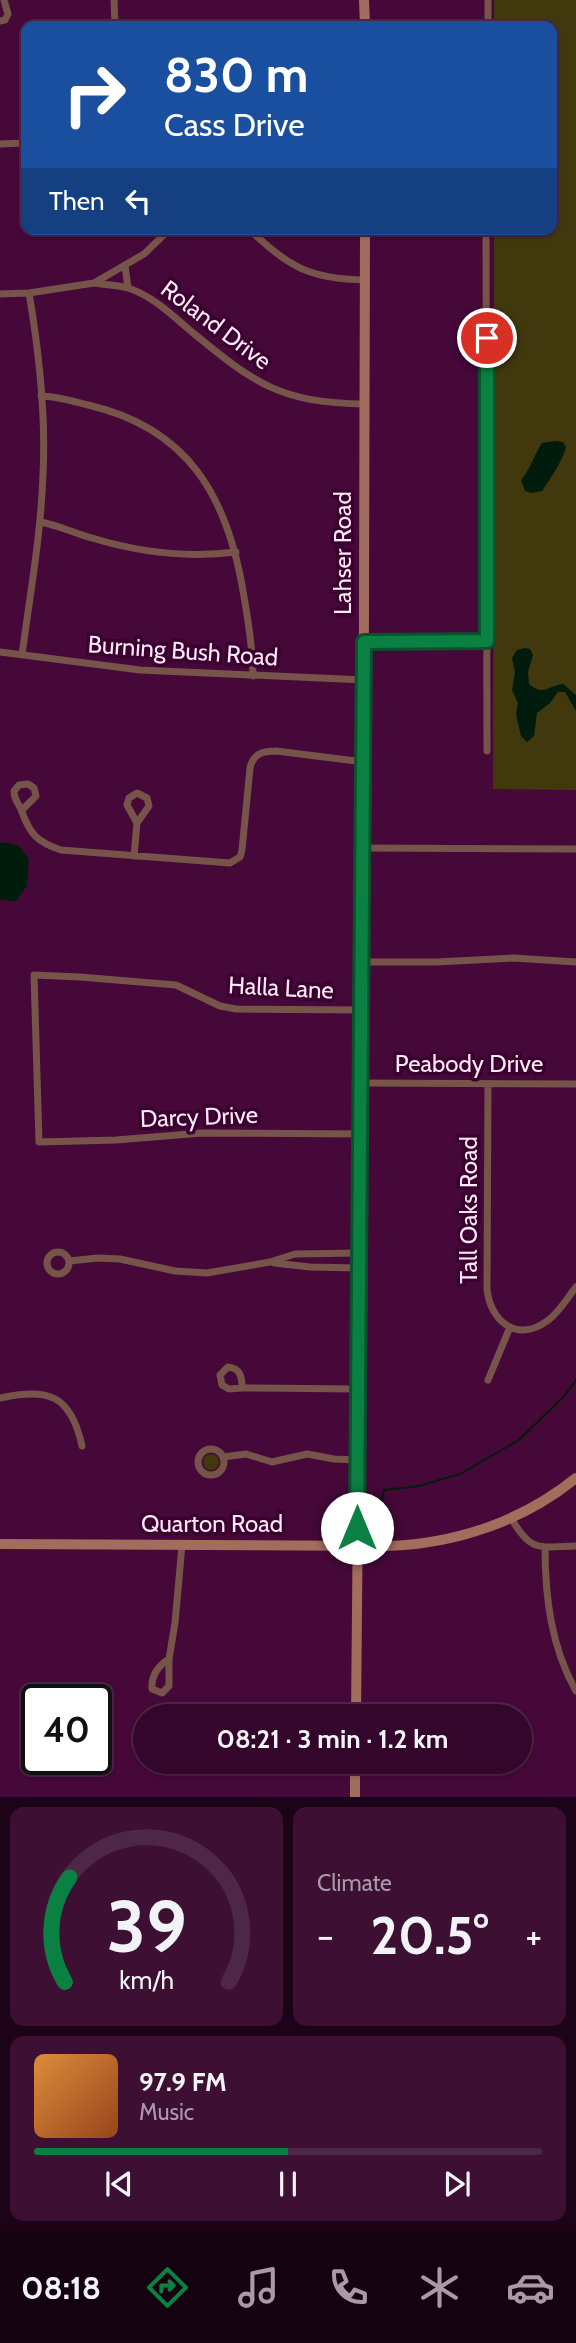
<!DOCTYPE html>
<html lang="en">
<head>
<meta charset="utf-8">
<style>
  body { margin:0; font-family:Cabin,sans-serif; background:#3c0f33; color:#f1f3f6; height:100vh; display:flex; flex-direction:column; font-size:26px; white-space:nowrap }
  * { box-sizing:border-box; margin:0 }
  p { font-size:23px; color:#a999a9 }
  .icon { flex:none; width:38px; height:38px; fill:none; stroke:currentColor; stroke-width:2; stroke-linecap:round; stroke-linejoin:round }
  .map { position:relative; height:1797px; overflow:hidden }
  .side { display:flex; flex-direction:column; gap:10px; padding:10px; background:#1d0318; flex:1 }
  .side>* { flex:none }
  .guide { position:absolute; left:21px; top:21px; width:536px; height:214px; border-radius:14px; box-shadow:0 2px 5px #0004,0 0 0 2px #4e2747; background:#1a4fa0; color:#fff; overflow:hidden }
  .speed { position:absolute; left:21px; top:1684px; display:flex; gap:14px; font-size:35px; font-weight:700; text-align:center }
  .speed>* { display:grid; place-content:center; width:91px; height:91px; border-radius:50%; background:#34062b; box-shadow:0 2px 5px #0004,0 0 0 2px #4e2747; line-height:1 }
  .speed .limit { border:4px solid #111; border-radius:10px; background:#fff; color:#111 }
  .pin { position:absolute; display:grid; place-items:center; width:60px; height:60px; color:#fff; margin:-30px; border:4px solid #fff; border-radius:50%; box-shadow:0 2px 7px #0007 }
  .me { position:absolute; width:77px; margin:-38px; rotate:0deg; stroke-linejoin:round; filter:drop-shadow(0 0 5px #0008) }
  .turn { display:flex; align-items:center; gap:24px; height:147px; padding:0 28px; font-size:32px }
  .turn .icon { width:91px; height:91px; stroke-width:2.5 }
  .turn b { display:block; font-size:49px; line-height:60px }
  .then { display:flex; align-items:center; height:66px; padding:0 28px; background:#0003; gap:14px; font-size:26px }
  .big { font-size:52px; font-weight:700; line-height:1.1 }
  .side .card { flex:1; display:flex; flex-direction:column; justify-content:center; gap:10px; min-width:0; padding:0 24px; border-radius:14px; background:#3c0f33 }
  .side .dial { align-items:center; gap:0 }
  .dial svg { height:182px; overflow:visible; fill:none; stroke:#4e2747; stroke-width:7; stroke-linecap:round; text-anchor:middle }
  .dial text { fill:#f1f3f6; stroke:none }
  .song { display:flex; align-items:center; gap:21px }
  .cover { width:84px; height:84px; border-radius:10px; background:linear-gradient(135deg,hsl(30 70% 55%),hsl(20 70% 35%)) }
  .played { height:7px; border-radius:4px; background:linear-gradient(90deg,#0b8043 50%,#4e2747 50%) }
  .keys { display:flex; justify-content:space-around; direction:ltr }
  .heat { display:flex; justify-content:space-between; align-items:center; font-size:38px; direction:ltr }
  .side .tiles { flex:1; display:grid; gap:10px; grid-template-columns:1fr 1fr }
  .card:last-child { grid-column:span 2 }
  .trip { position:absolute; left:133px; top:1704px; width:399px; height:70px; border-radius:35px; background:#34062b; box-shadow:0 2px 5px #0004,0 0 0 2px #4e2747; font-weight:700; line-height:70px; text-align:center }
  .tab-bar { display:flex; height:112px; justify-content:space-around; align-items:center; background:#150211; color:#a999a9 }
  .tab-bar .icon { width:49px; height:49px }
  .tab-bar .current { color:#0b8043 }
  .tab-bar b { font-size:32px; color:#f1f3f6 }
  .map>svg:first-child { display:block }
  .green { fill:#41380e }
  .water { fill:#011c0d }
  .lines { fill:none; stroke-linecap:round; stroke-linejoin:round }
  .stream { stroke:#011c0d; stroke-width:2 }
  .street { stroke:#76544a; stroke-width:7 }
  .secondary { stroke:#a26d5d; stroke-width:10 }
  .route-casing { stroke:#07532c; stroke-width:18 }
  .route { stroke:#0b8043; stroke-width:12 }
  .labels { text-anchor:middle; stroke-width:7; stroke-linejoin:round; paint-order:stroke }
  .street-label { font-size:24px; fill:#ffe8f7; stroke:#3a002f }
</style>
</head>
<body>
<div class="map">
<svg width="576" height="1797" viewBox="0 0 576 1797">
  <rect width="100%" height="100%" fill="#450839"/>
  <!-- green -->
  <path class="green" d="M494,0H576V790L493,789L494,229H551V26H494Z
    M203 1462a8 8 0 1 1 16 0a8 8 0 1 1-16 0Z"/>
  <!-- water -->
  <path class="water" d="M555,441L563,442L566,447C563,460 550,479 542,491L532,493L525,491L521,480C531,468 534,455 542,443Z
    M525,648L530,649L533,655L528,672L529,684C544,697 549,685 563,684L576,695V711L565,692H558L550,703L537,713L534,736L527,742L521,736L516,714L518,703L512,690L515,672L512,658L517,650Z
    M0,842L18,845L29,859L27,886L16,901L0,900Z"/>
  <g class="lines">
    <!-- stream -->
    <path class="stream" d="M381,1506L384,1490L419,1486L460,1474L519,1440L564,1396L576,1380"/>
    <!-- street -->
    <path class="street" d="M114,0L115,26
      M488,0V26
      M0,21L5,20L8,14L4,0
      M0,144L26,143
      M249,229C288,267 310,279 365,280
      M486,229L487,751
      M125,266L128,288
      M94,283C106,285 120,285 131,289C155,298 173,316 192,332C255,384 281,403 365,404
      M0,294L29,293L94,283L144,254L170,229
      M41,396C56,396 72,401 88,405C188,428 227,496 243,591C248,619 253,648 253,676
      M40,522C58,525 74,533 92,538C138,552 188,558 236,552
      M364,643L487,641
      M0,652L140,670L364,680
      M22,655C30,594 41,535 43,474C46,415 39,352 29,293
      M22,810L36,796L34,788L28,784L19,785L14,791C14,801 19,803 22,812C30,834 37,842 61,850L230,863L240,857L242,850L250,768C253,754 262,751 276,751L364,762
      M363,848L576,849
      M134,856L137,823L149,806L147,798L137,793L129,798L127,805L137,823
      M363,962H436L514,958L576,962
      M362,1083L576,1084
      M488,1084L487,1289C490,1321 517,1343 547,1321C559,1313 567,1298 576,1287
      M361,1134L202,1133L116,1140L39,1142L34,975L80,977L176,985L220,1006L236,1009L362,1010
      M47 1263a11 11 0 1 1 22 0a11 11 0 1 1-22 0Z
      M69,1261L98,1258L120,1259L175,1271L207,1273L270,1262L295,1254L359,1253
      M274,1263L310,1267L359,1268
      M228,1367C241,1368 242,1378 242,1388L229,1389L222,1385L220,1375Z
      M488,1380L510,1327
      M242,1388L358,1389
      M0,1398C48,1387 71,1395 82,1446
      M198 1462a13 13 0 1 1 26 0a13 13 0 1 1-26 0Z
      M223,1457L246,1454L272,1462L307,1454L334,1459L358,1460
      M511,1518C531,1553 539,1547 576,1546
      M545,1547C545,1596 551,1647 576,1691
      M169,1659C158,1666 151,1676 152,1689L162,1693L169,1686V1659L175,1623L182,1545"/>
    <!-- secondary -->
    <path class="secondary" d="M364,0L365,26
      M0,1544L387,1546C456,1544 523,1521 576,1478
      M356,1717L363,962L365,229
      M355,1797V1762"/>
  </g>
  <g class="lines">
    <!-- route casing -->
    <g class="route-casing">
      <path id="route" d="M357,1528L364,642L487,641V338"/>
    </g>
    <!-- route -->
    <use href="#route" class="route"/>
  </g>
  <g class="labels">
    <!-- street labels -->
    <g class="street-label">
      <text transform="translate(216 325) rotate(37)" y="8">Roland Drive</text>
      <text transform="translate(343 553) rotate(-90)" y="8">Lahser Road</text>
      <text transform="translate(183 651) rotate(4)" y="8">Burning Bush Road</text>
      <text transform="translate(281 988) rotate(3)" y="8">Halla Lane</text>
      <text x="469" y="1072">Peabody Drive</text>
      <text transform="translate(199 1117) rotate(-2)" y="8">Darcy Drive</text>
      <text transform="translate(469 1210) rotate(-90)" y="8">Tall Oaks Road</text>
      <text x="212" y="1532">Quarton Road</text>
    </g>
  </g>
</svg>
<div class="speed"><div class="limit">40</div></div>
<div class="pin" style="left:487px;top:338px;background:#d93025"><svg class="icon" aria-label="arrive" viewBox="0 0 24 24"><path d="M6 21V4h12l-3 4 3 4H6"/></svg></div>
<svg class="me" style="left:357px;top:1528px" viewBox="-20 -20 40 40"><circle r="19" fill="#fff"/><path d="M0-13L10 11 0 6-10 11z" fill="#0b8043"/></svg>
<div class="trip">08:21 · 3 min · 1.2 km</div>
<div class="guide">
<div class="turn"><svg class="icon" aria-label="right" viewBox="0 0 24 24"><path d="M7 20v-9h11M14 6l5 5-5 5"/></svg><div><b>830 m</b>Cass Drive</div></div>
<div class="then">Then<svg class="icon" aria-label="left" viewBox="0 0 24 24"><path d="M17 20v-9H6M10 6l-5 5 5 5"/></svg></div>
</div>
</div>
<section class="side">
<div class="tiles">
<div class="card dial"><svg viewBox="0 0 100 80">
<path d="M14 69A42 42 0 1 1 86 69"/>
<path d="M14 69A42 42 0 0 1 16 23" stroke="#0b8043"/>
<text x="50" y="56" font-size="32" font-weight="700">39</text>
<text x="50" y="72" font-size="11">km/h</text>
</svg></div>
<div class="card"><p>Climate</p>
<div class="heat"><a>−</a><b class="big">20.5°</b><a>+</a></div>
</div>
<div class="card">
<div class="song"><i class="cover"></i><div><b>97.9 FM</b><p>Music</p></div></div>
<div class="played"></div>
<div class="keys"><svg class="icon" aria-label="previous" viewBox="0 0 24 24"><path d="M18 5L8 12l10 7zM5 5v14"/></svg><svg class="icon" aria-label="pause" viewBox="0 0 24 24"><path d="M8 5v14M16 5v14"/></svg><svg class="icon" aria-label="next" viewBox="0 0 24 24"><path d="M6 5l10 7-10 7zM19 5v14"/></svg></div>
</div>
</div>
</section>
<nav class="tab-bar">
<b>08:18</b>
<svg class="icon current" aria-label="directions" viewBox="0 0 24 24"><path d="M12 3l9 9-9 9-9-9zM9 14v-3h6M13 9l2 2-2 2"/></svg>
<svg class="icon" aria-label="music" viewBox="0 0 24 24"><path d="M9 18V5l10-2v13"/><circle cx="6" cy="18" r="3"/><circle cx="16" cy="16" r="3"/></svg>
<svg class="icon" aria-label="phone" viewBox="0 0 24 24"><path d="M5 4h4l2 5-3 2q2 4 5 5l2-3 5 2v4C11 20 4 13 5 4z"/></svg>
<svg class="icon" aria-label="climate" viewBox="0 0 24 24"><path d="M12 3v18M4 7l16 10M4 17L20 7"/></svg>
<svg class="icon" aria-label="car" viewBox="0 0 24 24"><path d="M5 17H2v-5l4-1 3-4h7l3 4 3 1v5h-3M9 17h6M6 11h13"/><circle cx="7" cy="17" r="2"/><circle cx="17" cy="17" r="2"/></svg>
</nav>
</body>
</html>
